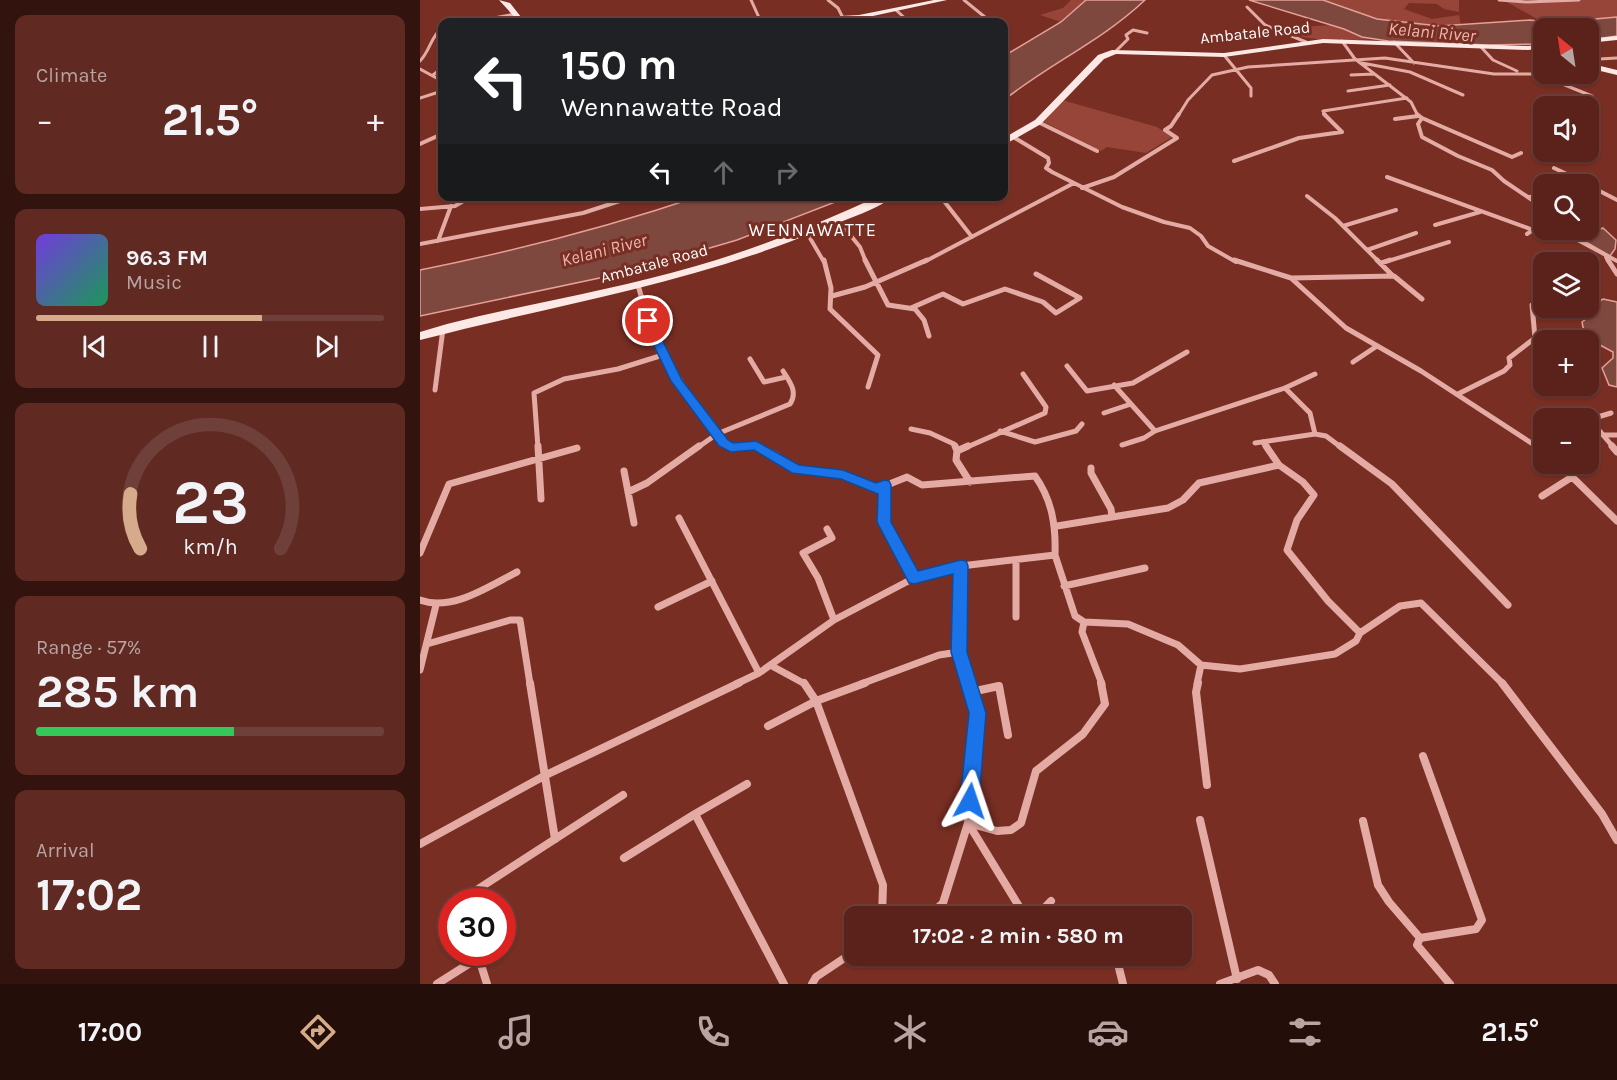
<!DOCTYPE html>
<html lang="en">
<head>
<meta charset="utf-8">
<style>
  body { margin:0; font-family:Karla,sans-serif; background:#602a23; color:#f1f3f6; height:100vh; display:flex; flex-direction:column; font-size:22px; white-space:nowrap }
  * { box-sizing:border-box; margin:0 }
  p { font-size:20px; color:#b8a4a2 }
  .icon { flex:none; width:33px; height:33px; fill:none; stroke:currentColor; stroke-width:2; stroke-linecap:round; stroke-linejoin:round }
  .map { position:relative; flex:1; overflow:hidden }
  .details { display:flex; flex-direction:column; gap:15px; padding:15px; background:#32130e; width:420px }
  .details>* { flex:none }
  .guide { position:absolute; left:18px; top:18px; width:570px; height:183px; border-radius:12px; box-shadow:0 2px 4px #0004,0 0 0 2px #6f3f39; background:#202124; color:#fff; overflow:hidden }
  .needle { width:39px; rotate:330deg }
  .buttons { position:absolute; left:1113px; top:18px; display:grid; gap:12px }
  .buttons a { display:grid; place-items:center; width:66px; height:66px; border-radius:12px; background:#5a221a; box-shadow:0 2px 4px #0004,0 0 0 2px #6f3f39; font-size:30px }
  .speed { position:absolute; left:18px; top:888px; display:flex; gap:12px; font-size:30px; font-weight:700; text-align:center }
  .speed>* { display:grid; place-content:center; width:78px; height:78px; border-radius:50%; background:#5a221a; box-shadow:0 2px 4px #0004,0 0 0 2px #6f3f39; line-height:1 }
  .speed .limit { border:9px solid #d22; background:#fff; color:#111 }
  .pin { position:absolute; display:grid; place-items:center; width:51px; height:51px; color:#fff; margin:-26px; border:3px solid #fff; border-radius:50%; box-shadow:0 2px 6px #0007 }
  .me { position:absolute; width:66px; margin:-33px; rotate:5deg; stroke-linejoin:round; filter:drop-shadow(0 0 4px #0008) }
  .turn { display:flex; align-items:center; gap:21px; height:126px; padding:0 24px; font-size:27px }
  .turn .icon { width:78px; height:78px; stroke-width:2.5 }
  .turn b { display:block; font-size:42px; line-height:51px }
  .lanes { display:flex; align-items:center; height:57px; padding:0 24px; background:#0003; justify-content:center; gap:30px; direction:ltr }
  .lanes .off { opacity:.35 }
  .big { font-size:45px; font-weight:700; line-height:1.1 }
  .details .tile { flex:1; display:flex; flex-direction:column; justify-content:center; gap:9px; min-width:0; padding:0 21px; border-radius:12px; background:#602a23 }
  .details .dial { align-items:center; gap:0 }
  .dial svg { height:156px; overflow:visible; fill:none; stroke:#6f3f39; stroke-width:7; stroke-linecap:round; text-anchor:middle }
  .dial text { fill:#f1f3f6; stroke:none }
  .song { display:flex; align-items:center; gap:18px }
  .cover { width:72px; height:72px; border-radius:9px; background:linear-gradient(135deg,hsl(260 70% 55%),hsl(150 70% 35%)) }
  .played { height:6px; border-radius:3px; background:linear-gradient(90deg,#d6ab8b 65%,#6f3f39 65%) }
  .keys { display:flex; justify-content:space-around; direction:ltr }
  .heat { display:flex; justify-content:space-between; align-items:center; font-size:33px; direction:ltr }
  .charge { height:9px; border-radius:4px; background:linear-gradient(90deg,#34c759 57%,#6f3f39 0) }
  .trip { position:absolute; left:424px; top:906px; width:348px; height:60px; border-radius:12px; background:#5a221a; box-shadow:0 2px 4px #0004,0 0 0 2px #6f3f39; font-weight:700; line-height:60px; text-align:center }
  .tab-bar { display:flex; height:96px; justify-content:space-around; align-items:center; background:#240e0a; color:#b8a4a2 }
  .tab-bar .icon { width:42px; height:42px }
  .tab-bar .active { color:#d6ab8b }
  .tab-bar b { font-size:27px; color:#f1f3f6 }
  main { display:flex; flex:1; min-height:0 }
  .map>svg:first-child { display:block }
  .green { fill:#974539 }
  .water { fill:#7e483f; stroke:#e5a098; stroke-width:1.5 }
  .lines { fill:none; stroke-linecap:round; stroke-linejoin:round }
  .minor-far4 { stroke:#e4aba4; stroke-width:3 }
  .minor-far3 { stroke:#e4aba4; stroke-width:4 }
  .minor-far2 { stroke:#e4aba4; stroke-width:5 }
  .minor-far1 { stroke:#e4aba4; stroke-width:7 }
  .minor { stroke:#e4aba4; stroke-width:8 }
  .primary { fill:#fce8e4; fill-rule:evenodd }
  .route { fill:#1a73e8; stroke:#114b97; stroke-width:1.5 }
  .labels { text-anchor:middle; stroke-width:6; stroke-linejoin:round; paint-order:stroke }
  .far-street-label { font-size:16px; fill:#fff; stroke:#782e23 }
  .far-water-label { font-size:18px; font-style:italic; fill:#ecb6af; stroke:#782e23 }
  .far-quarter-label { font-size:18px; letter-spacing:1.5px; fill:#fff; stroke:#782e23 }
</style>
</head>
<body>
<main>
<section class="details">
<div class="tile"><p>Climate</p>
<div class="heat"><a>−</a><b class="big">21.5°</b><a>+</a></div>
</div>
<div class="tile">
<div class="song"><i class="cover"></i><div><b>96.3 FM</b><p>Music</p></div></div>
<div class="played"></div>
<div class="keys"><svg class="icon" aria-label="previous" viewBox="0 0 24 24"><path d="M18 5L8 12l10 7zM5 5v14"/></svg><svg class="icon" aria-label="pause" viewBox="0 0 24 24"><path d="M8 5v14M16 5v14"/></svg><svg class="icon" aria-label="next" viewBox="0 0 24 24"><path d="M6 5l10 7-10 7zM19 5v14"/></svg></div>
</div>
<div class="tile dial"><svg viewBox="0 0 100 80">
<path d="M14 69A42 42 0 1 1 86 69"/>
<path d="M14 69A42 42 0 0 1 9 41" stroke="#d6ab8b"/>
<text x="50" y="56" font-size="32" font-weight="700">23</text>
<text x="50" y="72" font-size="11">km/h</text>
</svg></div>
<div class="tile"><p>Range · 57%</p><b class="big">285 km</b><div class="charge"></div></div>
<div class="tile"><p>Arrival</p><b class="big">17:02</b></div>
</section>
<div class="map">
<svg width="1197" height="984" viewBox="0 0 1197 984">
  <rect width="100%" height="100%" fill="#782e23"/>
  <!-- green -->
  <path class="green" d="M651,0H666L641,22L620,15L643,8Z
    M903,0H1039V12L1024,9L1017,4L989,3L984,9L1012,19L1039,15L1041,26C1007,28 970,24 938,14C926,10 915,4 903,0Z
    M1146,0H1197V17L1189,20L1142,22V24L1110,20H1119L1085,1L1107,2Z
    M911,25L958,39C926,40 892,43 863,31C877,27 896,26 911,25Z
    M642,100L737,127L752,137L726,153L687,147L681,151L624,122Z"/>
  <!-- water -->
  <path class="water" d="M666,0H725C683,40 629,64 584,100V56L641,22Z
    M829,0H903L957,19L1019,26L1110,20L1141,24L1142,22L1197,17V36L1169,40L1168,28H1124L1123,44L1068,45L968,41L942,37L924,29Z
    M280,196L428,197L317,240L208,272L0,316V270C95,251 188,227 280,196Z
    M1183,228L1196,240L1195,249L1190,256L1159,238Z
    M1183,299L1197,302V387L1189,385L1182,368L1193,358V352L1165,337L1162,322L1170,316V307Z"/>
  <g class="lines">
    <!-- minor-far4 -->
    <path class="minor-far4" d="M331,0L341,22
      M408,0L418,8L423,18
      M544,0L571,22
      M1079,0L1107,2L1159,0
      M827,7L845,25L886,42
      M476,10L489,22
      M52,22L95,14
      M922,41L935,59L991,102L998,116
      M974,42L994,63
      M1061,47L1073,60L1097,71
      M695,52L708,39L706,35L713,30L727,33
      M804,55L831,88V96
      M0,61C10,51 11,36 22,28
      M942,63L990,72L1043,95
      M1168,63L1179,59L1197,58
      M0,69L22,81
      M13,75L22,68
      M931,75L954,74
      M1120,75L1172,96
      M928,91L970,85
      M0,98L22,91
      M758,116L768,100L792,75L828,67L965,58L1074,74H1129
      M906,116L903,111L987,98"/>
    <!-- minor-far3 -->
    <path class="minor-far3" d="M997,114L1002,118L998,124L1002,137L1038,156L1072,170L1084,181L1124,208
      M1002,118L1092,157L1101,153
      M975,119L998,116
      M618,122L677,151
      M595,138L628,158L629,163L626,168L632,172L702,207L744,222L770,228L781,236L788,246L816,262
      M0,144L22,134
      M814,161L879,138L922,132L904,114
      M1134,168L1168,184
      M967,177L1113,230
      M1168,185L1197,200
      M662,188L694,177L757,138L745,130L751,126L759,114
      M520,196L552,237
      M887,196L915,218L959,262
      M1108,197L1124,196
      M163,199L164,196
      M0,209L35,206L52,196
      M418,220L440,247L446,262
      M1015,225L1060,212
      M923,226L976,210
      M1139,230L1197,261
      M387,233L404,262
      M1107,234L1124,222
      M18,241L31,206
      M0,244L163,213L215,196
      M947,250L996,233
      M1186,257L1189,262
      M504,262L654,183
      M965,262L1029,242"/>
    <!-- minor-far2 -->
    <path class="minor-far2" d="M404,260L411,288L410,309L458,355L448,387
      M445,260L468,305L495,309L504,320L509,336
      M814,260L871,278L926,328L1001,371L1119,448
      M957,260L972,275
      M1188,260L1197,274
      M961,263L970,260
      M871,278L974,276L1002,299
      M218,285C233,345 267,393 303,443L311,447L340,448
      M412,296L445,287L507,260
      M491,308L523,294L543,304L585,289L623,302L636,313L660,298L616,274
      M330,359L344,382L366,377
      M933,362L957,346
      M647,366L667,391L713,383L767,352
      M694,385L735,431L724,438L702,445
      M865,388L890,413L895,434
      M15,390L23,329
      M1038,394L1084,371L1090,365L1089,358L1115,338L1112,305
      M684,413L711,404
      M1168,420L1191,413
      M1170,420L1183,435
      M491,429L510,433L534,444L536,448
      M580,431L615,442L656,431L662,424
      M735,431L865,388L895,374
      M843,442L847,448
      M1113,442L1124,437
      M835,443L895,434L906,436L922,448
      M118,448L114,393L144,379L198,369L243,355
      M277,448L297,434L370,404C378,392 370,382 363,371
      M545,448L625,413L626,407L603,374
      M1194,448L1183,435H1197"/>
    <!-- minor-far1 -->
    <path class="minor-far1" d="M118,446L121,499
      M310,446H330
      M337,446L357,456L377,470L423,475L457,489L487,477L502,485L615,476C632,500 636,525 635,555
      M535,446L537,451
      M548,446L537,451L536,460L550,482
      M920,446L972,484L1088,605
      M1117,446L1124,451
      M1192,446L1197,452
      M1139,464L1197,521
      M859,465L883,482L894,495L877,520L867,550L908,601L940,633
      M204,471L214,523
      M465,485L464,522L494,578
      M208,492L227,483L279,446
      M1122,496L1152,477
      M692,517L748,508L763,500L779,483L859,465L846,446
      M259,518L339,673
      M637,526L692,517L691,509L671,473V468
      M0,553L29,484L157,448
      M596,561V617
      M541,566L635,555L655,616L664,622L708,624L758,645L781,665L820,669L915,654L936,641L940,633L980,606L1001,603L1083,684
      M644,586L725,568
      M0,600C32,612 69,586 97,572
      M238,607L292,581
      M414,620L494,578L541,566L539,652L549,684
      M664,622L662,632L682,684
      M7,644L90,620H100L110,684
      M352,666L385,684
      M0,670L16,605
      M316,684L339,673L414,620L398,578L383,553L412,538L407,529
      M441,684L519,655L539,652
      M777,684L781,665"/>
    <!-- minor -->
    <path class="minor" d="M110,683L135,839
      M384,683L396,701L463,885L462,916
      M778,683L776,692L787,785
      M1082,683L1182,814L1197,840
      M551,692L579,686L588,735
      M348,726L396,701L445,683
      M1003,756L1062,920L1056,929L1000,938L997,945L1030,984
      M327,784L275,814L364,984
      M780,820L817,979
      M943,821L958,885L969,902L1000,938
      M0,844L126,775L319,683
      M204,858L275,814
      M50,902L55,891L203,795
      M509,916L523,903L548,823L558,713L549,683
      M605,916L548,823L577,831L591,830L601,823L616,771L663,734L685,704L681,683
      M617,916L631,901
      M57,952L67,984
      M696,956L703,984
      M17,984L58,958
      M392,984L396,977L435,951
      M800,984L838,970L849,975L855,984"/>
    <!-- primary -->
    <path class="primary" d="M79,0L90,3L105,22H99Z
      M514,0H527L439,19L340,22L344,20L439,15Z
      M1197,36V40L1168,43V39Z
      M903,39L1108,46L1124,44V48L1108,50L903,43L804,57L696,54L684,59L621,124L584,145V138L615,120L678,55L692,50L804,53Z
      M1168,63L1197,70V75L1168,68Z
      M459,196H474C455,211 421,221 399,230C271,284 134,305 0,340V332L27,324C110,303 194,290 276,266C339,248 400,223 459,196Z"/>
  </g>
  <!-- route -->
  <path class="route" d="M228,317L233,321L262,380L308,440L313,443L336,441L379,465L423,470L456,483L465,480L469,481L471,485V522L498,571L541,560L546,561L548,566L547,652L566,713L559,801L556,808L550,810L543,808L540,801L549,713L531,652L533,574L494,584L489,583L457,522L458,494L421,479L372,473L334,450L311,452L299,446L251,381L222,321Z"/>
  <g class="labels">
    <!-- far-street labels -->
    <g class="far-street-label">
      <text transform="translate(835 32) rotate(-6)" y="6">Ambatale Road</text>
      <text transform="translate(234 263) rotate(-15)" y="6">Ambatale Road</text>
    </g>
    <!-- far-water labels -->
    <g class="far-water-label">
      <text transform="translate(1012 32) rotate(5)" y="6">Kelani River</text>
      <text transform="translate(184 250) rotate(-14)" y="6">Kelani River</text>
    </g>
    <!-- far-quarter labels -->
    <g class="far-quarter-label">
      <text x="393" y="236">WENNAWATTE</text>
    </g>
  </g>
</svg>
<div class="buttons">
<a><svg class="needle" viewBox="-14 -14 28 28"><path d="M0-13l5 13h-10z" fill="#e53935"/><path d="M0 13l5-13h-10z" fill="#b8a4a2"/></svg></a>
<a><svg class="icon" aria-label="sound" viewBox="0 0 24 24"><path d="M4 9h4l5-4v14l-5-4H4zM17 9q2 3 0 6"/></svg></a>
<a><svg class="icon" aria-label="search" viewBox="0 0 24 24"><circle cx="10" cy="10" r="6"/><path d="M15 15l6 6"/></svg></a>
<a><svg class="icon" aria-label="layers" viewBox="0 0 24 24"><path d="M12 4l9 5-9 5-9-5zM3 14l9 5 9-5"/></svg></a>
<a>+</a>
<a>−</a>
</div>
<div class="speed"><div class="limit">30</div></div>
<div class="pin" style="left:228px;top:321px;background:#d93025"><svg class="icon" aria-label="arrive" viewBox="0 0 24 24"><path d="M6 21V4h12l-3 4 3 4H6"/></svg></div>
<svg class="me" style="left:550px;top:801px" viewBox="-20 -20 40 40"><path d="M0-17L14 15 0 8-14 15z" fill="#1a73e8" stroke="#fff" stroke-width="4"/></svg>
<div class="trip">17:02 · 2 min · 580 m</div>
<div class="guide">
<div class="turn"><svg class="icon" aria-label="left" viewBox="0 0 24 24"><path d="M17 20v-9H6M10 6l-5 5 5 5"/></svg><div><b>150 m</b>Wennawatte Road</div></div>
<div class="lanes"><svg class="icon" aria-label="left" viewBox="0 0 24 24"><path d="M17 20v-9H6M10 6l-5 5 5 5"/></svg><svg class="icon off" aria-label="ahead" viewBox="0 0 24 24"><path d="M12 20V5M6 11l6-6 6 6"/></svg><svg class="icon off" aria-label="right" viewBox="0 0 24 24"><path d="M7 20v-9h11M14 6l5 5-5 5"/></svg></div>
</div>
</div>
</main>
<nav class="tab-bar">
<b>17:00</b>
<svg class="icon active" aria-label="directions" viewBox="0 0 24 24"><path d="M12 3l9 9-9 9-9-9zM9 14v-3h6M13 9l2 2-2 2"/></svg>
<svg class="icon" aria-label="music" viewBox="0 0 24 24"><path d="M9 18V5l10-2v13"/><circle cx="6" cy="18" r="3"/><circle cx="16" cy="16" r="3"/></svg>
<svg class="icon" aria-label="phone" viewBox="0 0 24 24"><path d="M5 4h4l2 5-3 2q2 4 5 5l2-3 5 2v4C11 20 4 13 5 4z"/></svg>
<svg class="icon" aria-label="climate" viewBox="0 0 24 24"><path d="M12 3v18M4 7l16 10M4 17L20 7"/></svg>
<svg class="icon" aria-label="car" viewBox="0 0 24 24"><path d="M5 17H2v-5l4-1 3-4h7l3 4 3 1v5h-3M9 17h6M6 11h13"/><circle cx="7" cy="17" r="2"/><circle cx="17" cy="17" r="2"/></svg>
<svg class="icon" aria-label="filters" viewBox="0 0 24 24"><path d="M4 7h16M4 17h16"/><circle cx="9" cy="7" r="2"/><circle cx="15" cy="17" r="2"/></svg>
<b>21.5°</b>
</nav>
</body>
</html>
